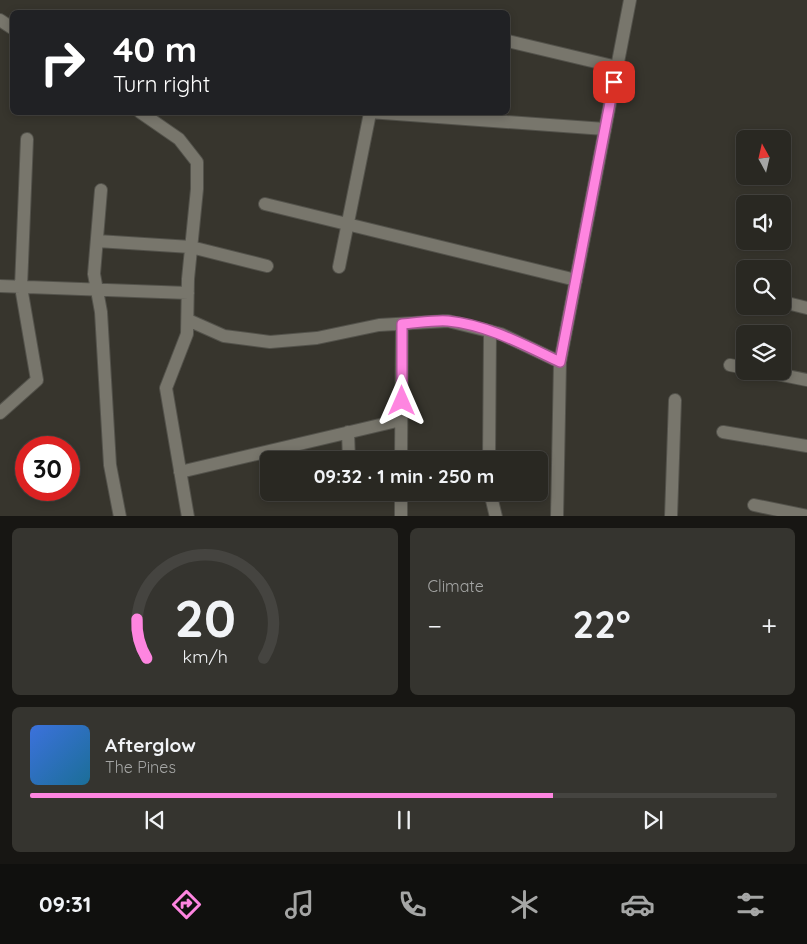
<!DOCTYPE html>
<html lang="en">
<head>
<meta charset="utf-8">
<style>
  body { margin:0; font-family:Quicksand,sans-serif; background:#35342f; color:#f1f3f6; height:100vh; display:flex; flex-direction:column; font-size:19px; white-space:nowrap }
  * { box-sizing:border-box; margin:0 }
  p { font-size:16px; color:#a5a6a5 }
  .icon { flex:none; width:28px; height:28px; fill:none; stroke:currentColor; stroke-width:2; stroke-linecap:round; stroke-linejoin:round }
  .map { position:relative; height:516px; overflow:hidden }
  .panel { display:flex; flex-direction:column; gap:12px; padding:12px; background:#171613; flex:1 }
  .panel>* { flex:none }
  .guide { position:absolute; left:10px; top:10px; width:500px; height:105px; border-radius:8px; box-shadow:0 2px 8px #0003,0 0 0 1px #454440; background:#202124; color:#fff; overflow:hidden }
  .needle { width:32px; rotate:352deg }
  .controls { position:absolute; left:736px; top:130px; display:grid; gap:10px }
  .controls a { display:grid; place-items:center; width:55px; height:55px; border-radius:8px; background:#292822; box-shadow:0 2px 8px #0003,0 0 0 1px #454440; font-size:25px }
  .speed { position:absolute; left:15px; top:436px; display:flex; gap:10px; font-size:25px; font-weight:700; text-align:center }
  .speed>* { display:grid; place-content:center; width:65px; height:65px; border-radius:50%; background:#292822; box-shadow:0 2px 8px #0003,0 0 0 1px #454440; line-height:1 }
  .speed .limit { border:8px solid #d22; background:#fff; color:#111 }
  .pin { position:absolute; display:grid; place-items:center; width:42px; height:42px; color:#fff; margin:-21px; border-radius:10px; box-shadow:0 2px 8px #0006 }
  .me { position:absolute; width:55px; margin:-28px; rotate:0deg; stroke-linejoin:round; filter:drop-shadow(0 0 4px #0008) }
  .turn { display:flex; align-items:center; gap:18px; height:105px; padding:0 20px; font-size:22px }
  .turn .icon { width:65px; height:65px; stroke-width:2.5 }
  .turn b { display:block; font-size:35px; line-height:42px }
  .big { font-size:38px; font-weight:700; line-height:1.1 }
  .panel .widget { flex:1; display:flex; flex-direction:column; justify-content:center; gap:8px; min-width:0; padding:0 18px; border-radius:8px; background:#35342f }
  .panel .dial { align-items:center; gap:0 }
  .dial svg { height:130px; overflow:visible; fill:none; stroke:#454440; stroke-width:7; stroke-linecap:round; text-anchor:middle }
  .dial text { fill:#f1f3f6; stroke:none }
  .song { display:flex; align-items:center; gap:15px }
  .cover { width:60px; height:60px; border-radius:8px; background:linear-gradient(135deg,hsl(220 70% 55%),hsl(200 70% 35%)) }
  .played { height:5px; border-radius:2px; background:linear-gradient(90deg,#fe85e0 70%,#454440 70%) }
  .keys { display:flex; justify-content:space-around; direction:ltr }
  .heat { display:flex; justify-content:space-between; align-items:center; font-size:28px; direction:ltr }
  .panel .tiles { flex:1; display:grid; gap:12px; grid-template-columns:1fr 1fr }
  .widget:last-child { grid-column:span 2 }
  .trip { position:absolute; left:260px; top:451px; width:288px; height:50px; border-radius:8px; background:#292822; box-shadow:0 2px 8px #0003,0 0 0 1px #454440; font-weight:700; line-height:50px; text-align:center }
  .menu { display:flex; height:80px; justify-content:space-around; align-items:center; background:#10100e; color:#a5a6a5 }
  .menu .icon { width:35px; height:35px }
  .menu .selected { color:#fe85e0 }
  .menu b { font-size:22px; color:#f1f3f6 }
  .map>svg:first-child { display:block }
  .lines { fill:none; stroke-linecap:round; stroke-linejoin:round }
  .minor-casing { stroke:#53524b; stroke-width:14 }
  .tertiary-casing { stroke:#53524b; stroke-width:14 }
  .minor { stroke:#78766c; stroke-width:12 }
  .tertiary { stroke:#78766c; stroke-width:12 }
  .route-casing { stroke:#a55692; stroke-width:12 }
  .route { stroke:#fe85e0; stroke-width:9 }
</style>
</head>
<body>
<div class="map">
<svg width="807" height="517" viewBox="0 0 807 517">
  <rect width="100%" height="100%" fill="#37352d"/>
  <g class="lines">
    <!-- minor casing -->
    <g class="minor-casing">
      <path id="minor" d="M0,20L12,28
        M508,41L617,67
        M140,112L179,139L197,162V189L188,279L187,334L166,388L188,517
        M369,112L605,129
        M101,190L94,274L101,312L110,465L120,517
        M265,204L576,280
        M97,241L191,247L267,266
        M339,267L370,113
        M0,286L188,293
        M787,303L807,308
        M188,320L224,336L270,342L317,338L379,325L448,321L501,334L560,362
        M730,365L745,368
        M762,371L807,380
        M0,413L37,380L21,287L27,139
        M348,432L349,460
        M723,432L807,446
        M401,460L402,324
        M489,460L490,331
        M180,472L401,420
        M350,492V493
        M401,492V517
        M490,492L496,517
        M754,505L807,516
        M671,517L675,400"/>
    </g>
    <!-- tertiary casing -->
    <g class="tertiary-casing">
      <path id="tertiary" d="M557,517L560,362L630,0"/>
    </g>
    <!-- minor -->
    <use href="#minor" class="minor"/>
    <!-- tertiary -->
    <use href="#tertiary" class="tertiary"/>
  </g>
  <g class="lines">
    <!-- route casing -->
    <g class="route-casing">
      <path id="route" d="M402,401V324C417,323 433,320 448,321C488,325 524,345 560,362L614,82"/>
    </g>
    <!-- route -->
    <use href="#route" class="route"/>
  </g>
</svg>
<div class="controls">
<a><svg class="needle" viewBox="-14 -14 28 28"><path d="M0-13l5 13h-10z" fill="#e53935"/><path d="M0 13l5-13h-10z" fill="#a5a6a5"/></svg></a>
<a><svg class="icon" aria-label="sound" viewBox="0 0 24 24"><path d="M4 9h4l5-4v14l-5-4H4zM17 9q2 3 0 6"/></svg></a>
<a><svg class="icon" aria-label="search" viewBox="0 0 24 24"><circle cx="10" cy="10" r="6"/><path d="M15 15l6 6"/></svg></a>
<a><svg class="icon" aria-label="layers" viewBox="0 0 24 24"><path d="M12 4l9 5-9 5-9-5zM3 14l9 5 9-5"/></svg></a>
</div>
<div class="speed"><div class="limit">30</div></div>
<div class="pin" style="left:614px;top:82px;background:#d93025"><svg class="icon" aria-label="arrive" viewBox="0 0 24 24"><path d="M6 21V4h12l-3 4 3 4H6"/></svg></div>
<svg class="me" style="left:402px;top:401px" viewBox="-20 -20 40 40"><path d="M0-17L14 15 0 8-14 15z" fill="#fe85e0" stroke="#fff" stroke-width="4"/></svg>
<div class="trip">09:32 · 1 min · 250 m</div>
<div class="guide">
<div class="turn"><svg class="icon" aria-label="right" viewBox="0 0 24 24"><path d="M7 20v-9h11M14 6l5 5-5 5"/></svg><div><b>40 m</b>Turn right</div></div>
</div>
</div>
<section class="panel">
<div class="tiles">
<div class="widget dial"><svg viewBox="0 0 100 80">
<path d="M14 69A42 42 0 1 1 86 69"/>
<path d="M14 69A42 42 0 0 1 8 45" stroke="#fe85e0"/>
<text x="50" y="56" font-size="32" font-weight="700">20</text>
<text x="50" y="72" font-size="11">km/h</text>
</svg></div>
<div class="widget"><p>Climate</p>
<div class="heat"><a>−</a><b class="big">22°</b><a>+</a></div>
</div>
<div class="widget">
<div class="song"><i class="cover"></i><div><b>Afterglow</b><p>The Pines</p></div></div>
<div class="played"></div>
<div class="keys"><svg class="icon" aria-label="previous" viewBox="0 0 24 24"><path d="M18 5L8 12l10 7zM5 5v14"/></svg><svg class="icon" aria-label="pause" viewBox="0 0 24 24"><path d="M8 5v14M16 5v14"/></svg><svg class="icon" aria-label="next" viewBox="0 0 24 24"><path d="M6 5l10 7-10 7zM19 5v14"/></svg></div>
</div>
</div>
</section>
<nav class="menu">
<b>09:31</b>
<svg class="icon selected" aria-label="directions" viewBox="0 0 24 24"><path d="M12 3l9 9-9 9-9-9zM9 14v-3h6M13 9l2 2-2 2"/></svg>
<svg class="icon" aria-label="music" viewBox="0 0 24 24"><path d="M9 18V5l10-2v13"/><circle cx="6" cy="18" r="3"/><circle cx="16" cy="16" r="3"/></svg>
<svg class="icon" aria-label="phone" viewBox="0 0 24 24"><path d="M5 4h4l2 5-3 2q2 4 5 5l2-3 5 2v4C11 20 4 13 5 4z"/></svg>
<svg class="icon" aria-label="climate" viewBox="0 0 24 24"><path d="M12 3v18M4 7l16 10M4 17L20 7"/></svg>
<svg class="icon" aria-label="car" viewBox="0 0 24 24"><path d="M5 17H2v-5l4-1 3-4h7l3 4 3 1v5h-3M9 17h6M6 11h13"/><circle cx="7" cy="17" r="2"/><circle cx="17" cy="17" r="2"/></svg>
<svg class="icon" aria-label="filters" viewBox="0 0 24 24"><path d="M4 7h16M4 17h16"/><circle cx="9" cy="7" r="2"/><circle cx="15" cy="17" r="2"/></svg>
</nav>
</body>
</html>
